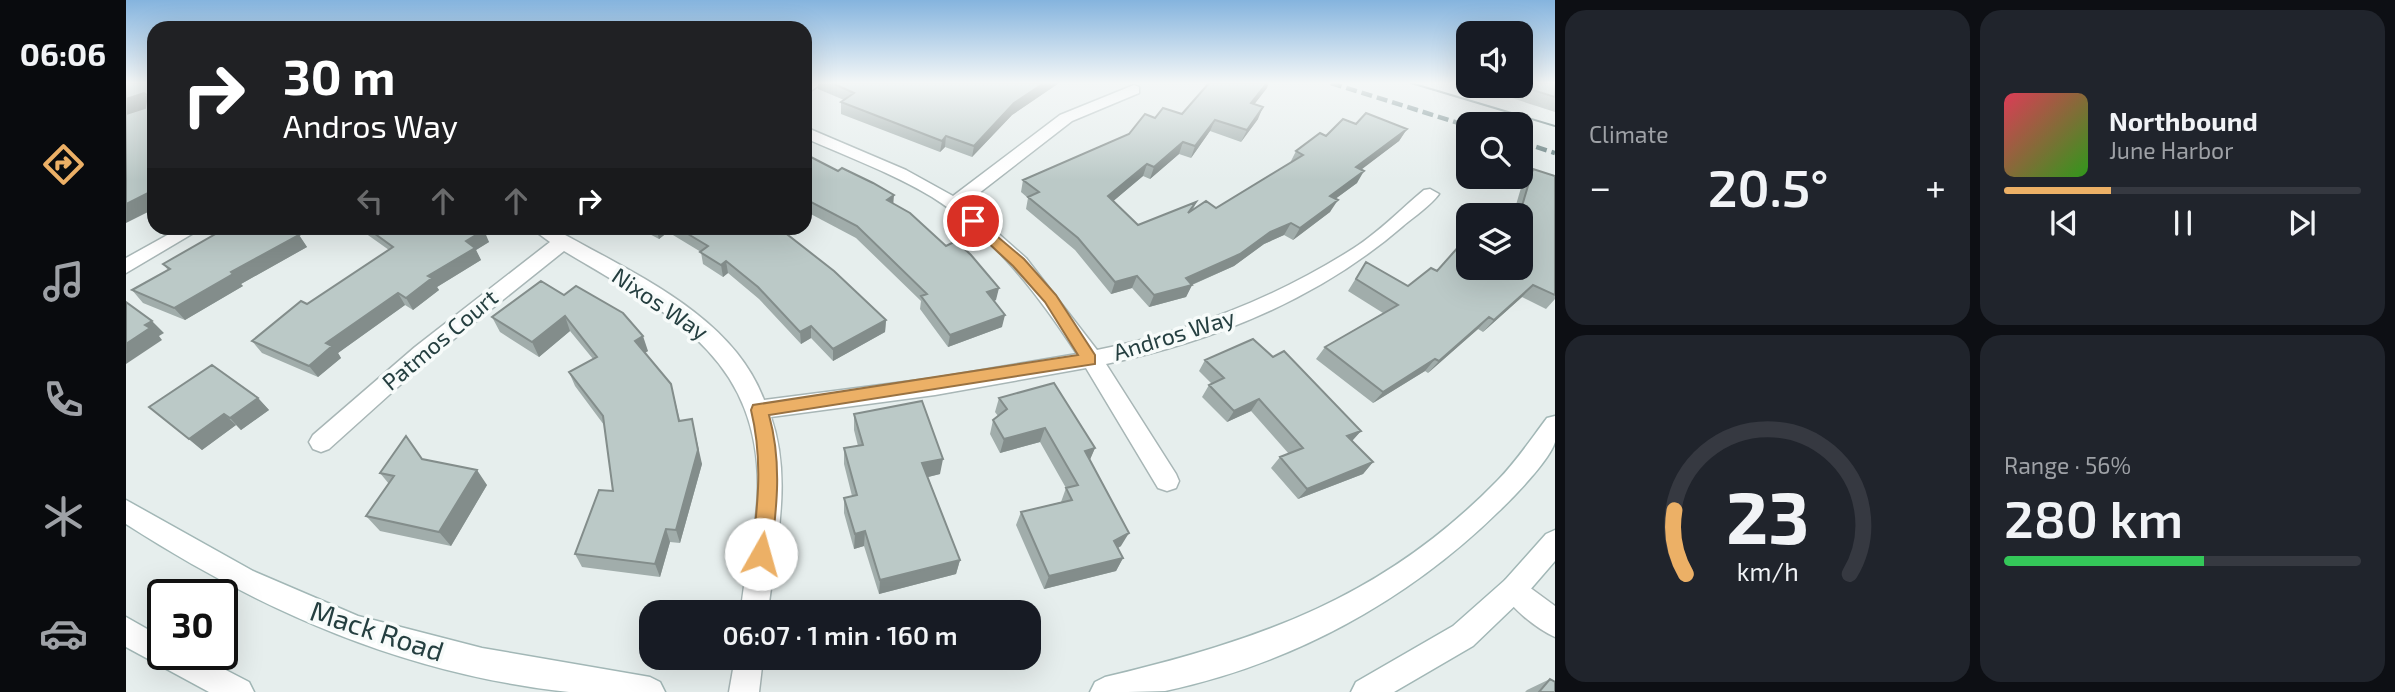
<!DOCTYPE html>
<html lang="en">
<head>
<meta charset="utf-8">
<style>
  body { margin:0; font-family:"Exo 2",sans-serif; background:#20242c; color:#f1f3f6; height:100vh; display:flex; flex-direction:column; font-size:26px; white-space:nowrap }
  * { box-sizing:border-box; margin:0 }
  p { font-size:23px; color:#9ea1a6 }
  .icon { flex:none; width:38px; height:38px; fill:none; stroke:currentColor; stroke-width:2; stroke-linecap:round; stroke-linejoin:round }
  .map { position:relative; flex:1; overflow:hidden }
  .drawer { display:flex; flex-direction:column; gap:10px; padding:10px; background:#0d0f14; width:840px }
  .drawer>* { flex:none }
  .guide { position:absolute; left:21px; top:21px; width:665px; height:214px; border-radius:21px; box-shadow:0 7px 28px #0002; background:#202124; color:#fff; overflow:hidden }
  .tools { position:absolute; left:1330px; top:21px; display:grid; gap:14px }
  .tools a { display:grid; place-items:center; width:77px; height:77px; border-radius:14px; background:#171b24; box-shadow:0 7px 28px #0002; font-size:35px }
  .speed { position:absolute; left:21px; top:579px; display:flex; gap:14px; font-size:35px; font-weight:700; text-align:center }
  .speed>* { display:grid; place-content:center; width:91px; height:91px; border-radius:50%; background:#171b24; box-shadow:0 7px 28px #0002; line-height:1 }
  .speed .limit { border:4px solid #111; border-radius:10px; background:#fff; color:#111 }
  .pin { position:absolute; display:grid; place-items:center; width:60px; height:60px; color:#fff; margin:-30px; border:4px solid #fff; border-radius:50%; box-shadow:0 2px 7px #0007 }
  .me { position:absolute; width:77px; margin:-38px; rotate:7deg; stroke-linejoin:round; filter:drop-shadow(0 0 5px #0008) }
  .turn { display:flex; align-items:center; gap:24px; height:147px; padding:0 21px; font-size:32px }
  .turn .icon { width:91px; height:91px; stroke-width:2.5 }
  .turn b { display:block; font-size:49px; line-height:60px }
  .lanes { display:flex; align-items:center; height:66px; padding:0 21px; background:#0003; justify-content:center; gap:35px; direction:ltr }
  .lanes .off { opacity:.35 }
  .big { font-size:52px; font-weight:600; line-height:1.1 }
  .drawer .widget { flex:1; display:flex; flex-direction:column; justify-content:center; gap:10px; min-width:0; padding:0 24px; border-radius:21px; background:#20242c }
  .drawer .dial { align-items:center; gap:0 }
  .dial svg { height:182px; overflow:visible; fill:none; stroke:#363941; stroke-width:7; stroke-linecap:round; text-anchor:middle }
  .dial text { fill:#f1f3f6; stroke:none }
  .song { display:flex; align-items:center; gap:21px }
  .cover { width:84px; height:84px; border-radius:10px; background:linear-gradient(135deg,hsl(350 70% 55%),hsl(110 70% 35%)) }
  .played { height:7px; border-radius:4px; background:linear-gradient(90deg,#ecb066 30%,#363941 30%) }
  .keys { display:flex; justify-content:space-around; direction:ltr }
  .heat { display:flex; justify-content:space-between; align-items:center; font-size:38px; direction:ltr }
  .charge { height:10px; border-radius:5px; background:linear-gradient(90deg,#34c759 56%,#363941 0) }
  .drawer .tiles { flex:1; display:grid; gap:10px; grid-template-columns:repeat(2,1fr) }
  .trip { position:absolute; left:513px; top:600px; width:402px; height:70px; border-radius:21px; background:#171b24; box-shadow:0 7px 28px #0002; font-weight:600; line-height:70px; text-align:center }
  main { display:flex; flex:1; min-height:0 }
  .tab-bar { display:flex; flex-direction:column; width:126px; justify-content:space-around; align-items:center; background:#090b0e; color:#9ea1a6 }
  .tab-bar .icon { width:49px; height:49px }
  .tab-bar .selected { color:#ecb066 }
  .tab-bar b { font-size:32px; color:#f1f3f6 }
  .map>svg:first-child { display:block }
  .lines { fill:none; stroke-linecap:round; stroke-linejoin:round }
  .minor-casing { stroke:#a8b6b6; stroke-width:3 }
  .secondary-casing { stroke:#a2b7b6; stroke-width:3 }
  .minor { fill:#fff; fill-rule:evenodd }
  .secondary { fill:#fff; fill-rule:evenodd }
  .tram { stroke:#607a7b; stroke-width:2 }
  .rail { stroke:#607a7b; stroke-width:4.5; stroke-dasharray:11 5; stroke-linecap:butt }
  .wall { fill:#a1adab }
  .shaded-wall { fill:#838d8b }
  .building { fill:#bbc9c7; stroke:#838d8b; stroke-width:2 }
  .route { fill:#ecb066; stroke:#997242; stroke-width:2 }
  .labels { text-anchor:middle; stroke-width:7; stroke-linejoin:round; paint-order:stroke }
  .street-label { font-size:23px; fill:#253f40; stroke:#f7fbfa }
  .near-street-label { font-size:28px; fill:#253f40; stroke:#f7fbfa }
</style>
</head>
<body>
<main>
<nav class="tab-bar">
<b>06:06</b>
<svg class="icon selected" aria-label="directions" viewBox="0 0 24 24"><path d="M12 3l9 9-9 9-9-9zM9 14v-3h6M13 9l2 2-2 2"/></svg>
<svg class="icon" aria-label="music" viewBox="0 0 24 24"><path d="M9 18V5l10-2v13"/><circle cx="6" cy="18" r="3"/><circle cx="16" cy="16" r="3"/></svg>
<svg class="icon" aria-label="phone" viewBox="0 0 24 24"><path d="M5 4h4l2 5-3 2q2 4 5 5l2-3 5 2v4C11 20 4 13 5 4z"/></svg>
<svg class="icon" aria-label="climate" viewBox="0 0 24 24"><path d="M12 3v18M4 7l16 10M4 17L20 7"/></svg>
<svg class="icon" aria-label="car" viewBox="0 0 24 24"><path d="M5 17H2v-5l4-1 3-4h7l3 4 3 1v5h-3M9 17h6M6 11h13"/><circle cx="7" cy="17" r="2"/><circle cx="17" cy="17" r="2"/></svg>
</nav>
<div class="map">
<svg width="1429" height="692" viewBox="0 0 1429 692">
  <rect width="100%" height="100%" fill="#e6eeed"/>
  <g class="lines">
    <!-- minor casing -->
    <g class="minor-casing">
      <path id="minor" d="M679,83H696L679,95Z
        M1008,85L1013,87V93L946,121L839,204L900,258L971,350C1061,332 1150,298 1228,248C1253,232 1275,209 1298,190L1304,189L1313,194C1304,206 1289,216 1277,226C1194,298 1087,342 980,364L1050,474L1053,481L1050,488L1041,491L1032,488L960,368L809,395L645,417C667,480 649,548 642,612H615C618,570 632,529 632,486C632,353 538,311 438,251L303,359L203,449L195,452L187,449L183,442L187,435L289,347L424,242L405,228H427C501,271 606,313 638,400L809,378L951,354C912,294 867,235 806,197C766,173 722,157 679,138V127L780,170L827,196L934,115Z
        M54,228H76L0,273V258Z
        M1388,576L1429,606V637C1411,629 1383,607 1375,589L1379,580Z
        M609,658H637L633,692H603Z"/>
    </g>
    <!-- secondary casing -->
    <g class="secondary-casing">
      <path id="secondary" d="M1429,416C1429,423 1429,435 1429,442C1424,460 1386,499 1372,512C1280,602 1165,664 1039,691C1016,692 988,692 964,692L969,682L979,677C1134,640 1257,598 1371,481C1390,462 1405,439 1421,418Z
        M0,500L127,571L232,616L356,648L524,677L534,682L539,692C507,692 474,692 443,692C279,674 137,612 0,524Z
        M1429,530V561L1397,598L1347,646L1268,692H1225L1230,682L1327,626L1379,580L1420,534Z
        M0,617L37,638V654H69L123,682L128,692H83L0,647Z"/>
    </g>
    <!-- minor -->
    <use href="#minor" class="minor"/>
    <!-- secondary -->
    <use href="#secondary" class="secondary"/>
    <!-- tram -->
    <path class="tram" d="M1285,83L1429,126"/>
    <!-- rail -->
    <path class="rail" d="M1205,83L1342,126
      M1395,142L1429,153"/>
  </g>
  <!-- wall -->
  <path class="wall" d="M692,83H933L886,115L846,157L819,147L814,152L715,114V102L718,100L692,89Z
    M1429,83V112L1349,86H1395Z
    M1141,88L1128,104L1132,119L1115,142L1084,131L1065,158L1053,154L1024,179L1017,176L987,201L1012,225L1070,202L1067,210L1090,208L1164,163L1170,151L1200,136L1230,124L1281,129L1273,141L1235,169L1231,183L1209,199L1204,212L1167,240L1158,235L1138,244L1108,266L1066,285L1060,297L1023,307L1006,288L985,294L949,250L900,209L902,198L895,192L897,180L1003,134L1029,118L1056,114Z
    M679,154L768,204L870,300L868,301L876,327L822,347L794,309L795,301L730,238L679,211Z
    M1407,169L1429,176V299L1420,309L1396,297L1357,332L1352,329L1302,373L1299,371L1247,403L1190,359L1199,347L1257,313L1222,291L1240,262L1282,286L1311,271L1342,268L1395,215H1387L1397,181Z
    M232,228H354L363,242L350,250L355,260L311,287L313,290L287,310L279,305L212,353L215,358L192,377L136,353L126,341L263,250Z
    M512,228H653L760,320L759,332L707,361L685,338L675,344L633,299L602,273L597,277L577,264L575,252L542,232L533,239Z
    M111,229L173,235L181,247L115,284L117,286L59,320L17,303L6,290L42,270L37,264Z
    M415,281L522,351L519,353L545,384L554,421L576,464L554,543L544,542L534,577L456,567L449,554L487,491L478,425L449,386L443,372L467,359L444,331L413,357L374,332L366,317Z
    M1147,357L1235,431L1226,441L1247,462L1237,474L1172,499L1145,468L1154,457L1163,454L1125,411L1101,422L1076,397L1083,385L1086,384L1073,371L1079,360Z
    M132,398L143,410L115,430L110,425L76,450L23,407Z
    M873,398L969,448L964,459L995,546L992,548L997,558L990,571L918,589L890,525L895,512L935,502L940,488L914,442L874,453L864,434L867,420L872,416L869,412Z
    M728,414L814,474L802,477L834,560L830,574L753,594L738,546L728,549L718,513V498L726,496L718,464V448L732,446L728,430Z
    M297,460L361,485L325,546L254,531L240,516L263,484L254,473Z
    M1424,679L1429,692H1399L1401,690Z"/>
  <!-- shaded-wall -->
  <path class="shaded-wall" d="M918,83H933L886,115L846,157L848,146L888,103Z
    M1141,83H1143L1141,88L1120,115L1125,103Z
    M18,93L27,106L0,115V99Z
    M1137,107L1132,119L1115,142L1121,130Z
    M1089,120L1084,131L1065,158L1069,146Z
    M1281,129L1273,141L1223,179L1230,167Z
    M820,136L819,147L814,152L816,141Z
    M1057,142L1053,154L1024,179L1028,167Z
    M1021,164L1017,176L978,209L982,196Z
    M1238,171L1231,183L1197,208L1204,196Z
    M26,191L28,194V209L0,223V204Z
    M768,195L767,207L761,200Z
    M1212,200L1204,212L1167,240L1174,228Z
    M1165,223L1158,235L1138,244L1108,266L1065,285H1066L1060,297L1023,307L1028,295L1144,232Z
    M530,228H542V232L533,239Z
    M358,230L363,242L350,250L355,260L311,287L313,290L287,310L280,298L340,241Z
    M173,235L181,247L115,284L117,286L59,320L48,308L105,272Z
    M600,261L602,273L597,277L595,265Z
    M1011,276L1006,288L985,294L989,282Z
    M1407,285L1396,297L1357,332L1368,320Z
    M873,288L870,300L858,305L861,292Z
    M272,293L279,305L212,353L215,358L192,377L183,366L200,343Z
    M879,315L876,327L822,347L824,335Z
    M439,316L444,331L413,357L406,342Z
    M1363,317L1352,329L1302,373L1313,361Z
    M760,320L759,332L707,361V349Z
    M26,321L38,333L33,336L36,340L0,364V344L19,325Z
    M685,326V338L675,344L674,332Z
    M517,336L522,351L513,356L509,341Z
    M1309,359L1299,371L1247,403L1257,392Z
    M132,398L143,410L115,430L104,418Z
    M1133,399L1125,411L1101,422L1108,411Z
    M98,414L110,425L76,450L63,439Z
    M566,419L576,464L554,543L550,530Z
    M919,428L914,442L874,453L878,439Z
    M1235,431L1225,442L1221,436Z
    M969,448L963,462L959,451Z
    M817,459L814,474L794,479L796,463Z
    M1247,462L1237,474L1172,499L1181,489Z
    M351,470L361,485L325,546L313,532Z
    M540,529L544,542L534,577L529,564Z
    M739,531L738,546L728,549L729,534Z
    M1003,533L995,546L981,554L988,541Z
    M997,558L990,571L918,589L923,576Z
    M834,560L830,574L753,594L754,580Z"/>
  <!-- building -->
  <path class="building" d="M0,83H28V193L26,191L0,204V114L19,108L21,95L18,93L0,99Z
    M706,83H918L888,103L848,146L820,136L816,141L715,102L728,93Z
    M1083,83H1141L1125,103L1137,107L1121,130L1089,120L1069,146L1057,142L1028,167L1021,164L982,196L1012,225L1070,202L1062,213L1080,201L1090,208L1177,155L1170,151L1194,133L1200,136L1217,119L1230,124L1240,113L1281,129L1230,167L1238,171L1204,196L1212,200L1174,228L1165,223L1144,232L1114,254L1060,278L1066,285L1028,295L1011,276L989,282L952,238L902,197L913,192L897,180L1003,134L1019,114L1029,118L1037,108L1056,114Z
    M1395,83H1429V97L1394,86H1395Z
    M679,154L712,171L716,168L747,183L768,195L761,200L784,213L820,246L830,241L845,255L873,288L861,292L879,315L824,335L795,296L801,294L731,226L679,199Z
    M1407,169L1429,176V295L1407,285L1368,320L1363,317L1313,361L1309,359L1257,392L1199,347L1272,305L1230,279L1240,262L1282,286L1305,268L1311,271L1342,236V268H1395V215H1388L1396,206Z
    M100,228H110L111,229L114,228H164L173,235L105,272L107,274L48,308L6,290L44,269L37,264Z
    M241,228H354L358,230L340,241L349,248L302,276L306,278L280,298L272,293L200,343L206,346L183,366L126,341L175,301L181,304L267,247Z
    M552,228H653L708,271L760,320L707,349L685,326L674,332L632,287L600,261L595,265L574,252L582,246Z
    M415,281L438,295L450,286L497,313L517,336L509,341L545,384L553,421L566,419L572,450L550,530L540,529L529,564L449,554L473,490L487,491L477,416L443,372L471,357L439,316L406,342L366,317Z
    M0,302L26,321L19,325L24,328L0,344Z
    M1127,339L1147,357L1158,351L1235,431L1221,436L1247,462L1181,489L1154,457L1177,448L1133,399L1108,411L1083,385L1098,378L1079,360Z
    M86,365L132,398L104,418L98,414L63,439L23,407Z
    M928,383L969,448L959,451L1003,533L988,541L997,558L923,576L895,512L946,500L940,488L952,485L919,428L878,439L867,420L881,409L873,398Z
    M796,401L817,459L796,463L834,560L754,580L739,531L729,534L718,498L731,495L718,448L737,445L728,414Z
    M280,436L296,459L351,470L313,532L240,516L268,476L254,473Z
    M1424,679L1429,682V692H1413Z"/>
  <!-- sky -->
  <linearGradient id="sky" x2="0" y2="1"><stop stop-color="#85b4de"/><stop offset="0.46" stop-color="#f4f7f7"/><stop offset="1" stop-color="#f4f7f7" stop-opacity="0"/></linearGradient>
  <rect width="1429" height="180" fill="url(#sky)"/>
  <!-- route -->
  <path class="route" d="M847,216L898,259L930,295L969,355V364L643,415C656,462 651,506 645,554L642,560L635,563L629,560L626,554C632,503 637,459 625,410L627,405L952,355L919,302L887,266L842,224L840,221Z"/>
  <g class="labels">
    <!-- street labels -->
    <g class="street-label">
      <text transform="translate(534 304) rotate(34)" y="8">Nixos Way</text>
      <text transform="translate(1048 335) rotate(-17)" y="8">Andros Way</text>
      <text transform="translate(314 340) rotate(-40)" y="8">Patmos Court</text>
    </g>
    <!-- near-street labels -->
    <g class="near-street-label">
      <text transform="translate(251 631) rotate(18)" y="10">Mack Road</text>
    </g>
  </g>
</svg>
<div class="tools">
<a><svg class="icon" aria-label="sound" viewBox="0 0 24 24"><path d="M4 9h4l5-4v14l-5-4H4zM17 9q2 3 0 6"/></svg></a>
<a><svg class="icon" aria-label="search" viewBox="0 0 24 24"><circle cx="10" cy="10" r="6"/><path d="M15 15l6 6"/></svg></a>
<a><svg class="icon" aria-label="layers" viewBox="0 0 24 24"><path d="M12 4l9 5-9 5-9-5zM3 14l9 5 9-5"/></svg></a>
</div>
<div class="speed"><div class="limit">30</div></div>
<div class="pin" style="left:847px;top:221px;background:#d93025"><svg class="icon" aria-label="arrive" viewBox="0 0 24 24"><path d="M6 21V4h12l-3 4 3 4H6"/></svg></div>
<svg class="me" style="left:635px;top:554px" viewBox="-20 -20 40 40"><circle r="19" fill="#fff"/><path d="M0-13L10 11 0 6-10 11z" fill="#ecb066"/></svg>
<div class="trip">06:07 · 1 min · 160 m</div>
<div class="guide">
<div class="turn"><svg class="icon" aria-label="right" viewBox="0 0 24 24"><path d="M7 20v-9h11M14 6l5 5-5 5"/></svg><div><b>30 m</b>Andros Way</div></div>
<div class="lanes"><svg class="icon off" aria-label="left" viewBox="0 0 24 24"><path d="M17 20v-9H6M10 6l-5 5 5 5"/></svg><svg class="icon off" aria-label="ahead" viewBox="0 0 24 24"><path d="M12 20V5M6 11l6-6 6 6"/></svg><svg class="icon off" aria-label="ahead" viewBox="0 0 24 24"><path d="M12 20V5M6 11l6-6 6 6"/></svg><svg class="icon" aria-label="right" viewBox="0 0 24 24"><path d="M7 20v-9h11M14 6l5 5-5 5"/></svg></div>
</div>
</div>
<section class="drawer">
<div class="tiles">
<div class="widget"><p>Climate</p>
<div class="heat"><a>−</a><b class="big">20.5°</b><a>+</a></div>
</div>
<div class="widget">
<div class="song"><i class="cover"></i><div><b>Northbound</b><p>June Harbor</p></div></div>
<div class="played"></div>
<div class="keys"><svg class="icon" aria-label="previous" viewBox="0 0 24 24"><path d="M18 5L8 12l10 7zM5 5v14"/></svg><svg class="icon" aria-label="pause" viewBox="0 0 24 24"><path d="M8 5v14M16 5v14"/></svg><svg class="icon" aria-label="next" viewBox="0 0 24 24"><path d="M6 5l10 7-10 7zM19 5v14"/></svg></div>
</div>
<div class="widget dial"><svg viewBox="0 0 100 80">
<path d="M14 69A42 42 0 1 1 86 69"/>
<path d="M14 69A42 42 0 0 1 9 41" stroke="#ecb066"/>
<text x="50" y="56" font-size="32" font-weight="700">23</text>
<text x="50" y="72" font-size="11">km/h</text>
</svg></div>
<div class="widget"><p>Range · 56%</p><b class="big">280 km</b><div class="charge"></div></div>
</div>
</section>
</main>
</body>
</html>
